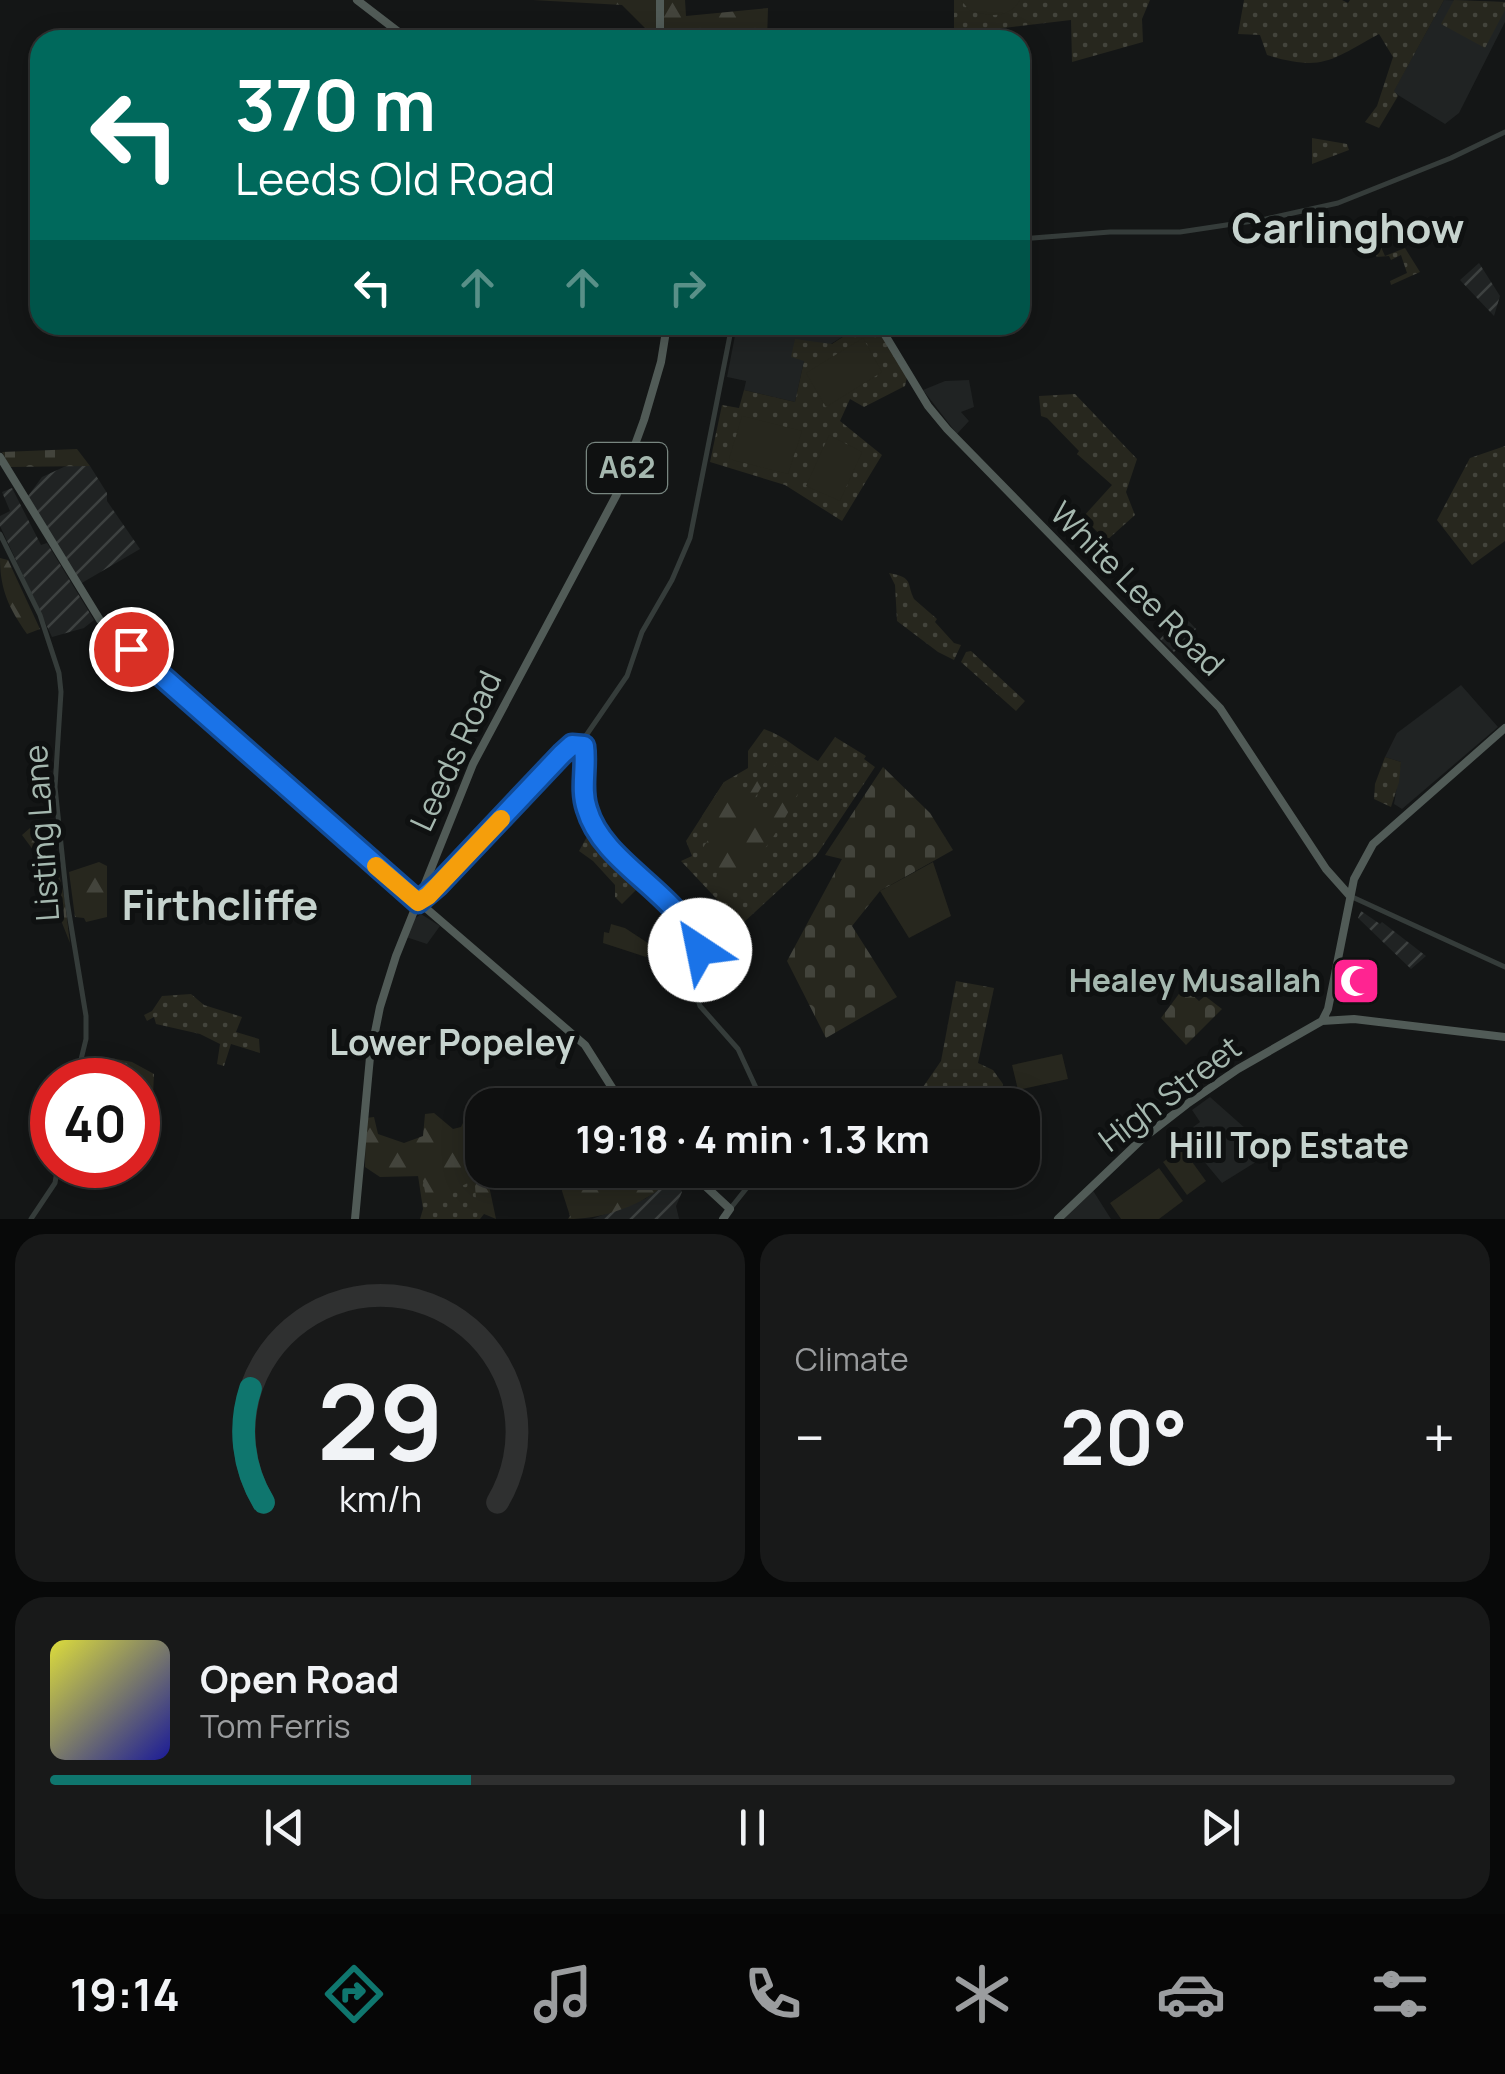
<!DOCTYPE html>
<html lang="en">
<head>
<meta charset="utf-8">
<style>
  body { margin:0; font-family:Manrope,sans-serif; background:#181919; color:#f1f3f6; height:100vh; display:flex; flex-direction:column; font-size:38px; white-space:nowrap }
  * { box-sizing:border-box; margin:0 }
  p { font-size:32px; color:#9b9d9f }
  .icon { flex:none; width:55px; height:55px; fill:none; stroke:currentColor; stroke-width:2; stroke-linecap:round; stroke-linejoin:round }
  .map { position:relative; height:1219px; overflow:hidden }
  .sheet { display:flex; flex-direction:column; gap:15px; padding:15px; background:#080909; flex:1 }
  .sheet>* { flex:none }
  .guide { position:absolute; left:30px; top:30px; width:1000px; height:305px; border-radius:30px; box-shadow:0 5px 25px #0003,0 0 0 2px #2f3030; background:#00695c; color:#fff; overflow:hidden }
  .speed { position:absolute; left:30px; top:1058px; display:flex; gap:20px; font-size:50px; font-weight:700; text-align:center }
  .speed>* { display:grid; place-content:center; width:130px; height:130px; border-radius:50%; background:#0f1010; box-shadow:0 5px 25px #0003,0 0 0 2px #2f3030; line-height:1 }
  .speed .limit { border:15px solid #d22; background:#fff; color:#111 }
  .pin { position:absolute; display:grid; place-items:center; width:85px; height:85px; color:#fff; margin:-42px; border:5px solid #fff; border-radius:50%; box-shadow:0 2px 10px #0007 }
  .me { position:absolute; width:110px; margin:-55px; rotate:326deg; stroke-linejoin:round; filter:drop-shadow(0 0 8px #0008) }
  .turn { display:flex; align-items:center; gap:35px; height:210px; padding:0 40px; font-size:45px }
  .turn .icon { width:130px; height:130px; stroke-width:2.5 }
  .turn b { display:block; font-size:70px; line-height:85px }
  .lanes { display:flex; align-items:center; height:95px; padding:0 40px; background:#0003; justify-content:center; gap:50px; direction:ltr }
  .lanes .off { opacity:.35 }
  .big { font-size:75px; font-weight:700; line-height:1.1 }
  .sheet .widget { flex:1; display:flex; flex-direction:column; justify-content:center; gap:15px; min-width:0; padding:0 35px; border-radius:30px; background:#181919 }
  .sheet .dial { align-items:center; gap:0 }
  .dial svg { height:260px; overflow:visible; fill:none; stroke:#2f3030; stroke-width:7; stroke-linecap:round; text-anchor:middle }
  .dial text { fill:#f1f3f6; stroke:none }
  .song { display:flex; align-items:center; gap:30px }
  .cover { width:120px; height:120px; border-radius:15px; background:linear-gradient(135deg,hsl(60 70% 55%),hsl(240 70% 35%)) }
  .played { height:10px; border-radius:5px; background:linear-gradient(90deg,#0f766e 30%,#2f3030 30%) }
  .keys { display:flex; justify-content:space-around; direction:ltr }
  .heat { display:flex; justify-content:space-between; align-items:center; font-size:55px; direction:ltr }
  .sheet .tiles { flex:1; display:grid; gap:15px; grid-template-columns:1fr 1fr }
  .widget:last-child { grid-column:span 2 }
  .trip { position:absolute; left:465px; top:1088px; width:575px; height:100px; border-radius:30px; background:#0f1010; box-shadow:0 5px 25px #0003,0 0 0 2px #2f3030; font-weight:700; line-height:100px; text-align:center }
  .tabs { display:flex; height:160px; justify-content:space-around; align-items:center; background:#060606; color:#9b9d9f }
  .tabs .icon { width:70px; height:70px }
  .tabs .current { color:#0f766e }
  .tabs b { font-size:45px; color:#f1f3f6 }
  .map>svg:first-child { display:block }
  .built { fill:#202323 }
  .industrial { fill:url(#industrial-furrows) }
  .grass { fill:url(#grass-dots) }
  .forest { fill:url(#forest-firs) }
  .cemetery { fill:url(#cemetery-stones) }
  .garden { fill:#27271e }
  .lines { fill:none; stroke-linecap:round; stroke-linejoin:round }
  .minor { stroke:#353c3a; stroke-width:5 }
  .major { stroke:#515b57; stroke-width:8 }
  .route-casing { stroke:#114b97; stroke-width:25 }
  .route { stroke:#1a73e8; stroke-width:18 }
  .slow { stroke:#f59e0b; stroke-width:18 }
  .labels { text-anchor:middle; stroke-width:10; stroke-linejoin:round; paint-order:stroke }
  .shield { fill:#0f1111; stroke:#788680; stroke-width:2.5 }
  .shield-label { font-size:30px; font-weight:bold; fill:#a5b8af }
  .street-label { font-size:32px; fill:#a5b8af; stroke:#0f1111 }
  .poi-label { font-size:32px; font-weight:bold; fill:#a5b8af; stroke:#0f1111; text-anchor:end }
  .neighbourhood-label { font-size:35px; font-weight:bold; fill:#c6d3ce; stroke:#0f1111 }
  .district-label { font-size:42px; font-weight:bold; fill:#c6d3ce; stroke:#0f1111 }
</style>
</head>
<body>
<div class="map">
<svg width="1505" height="1219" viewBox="0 0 1505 1219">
  <defs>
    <pattern id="industrial-furrows" width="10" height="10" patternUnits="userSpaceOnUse" patternTransform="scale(2.5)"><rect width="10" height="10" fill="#202323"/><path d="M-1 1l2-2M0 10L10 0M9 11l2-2" fill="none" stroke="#3d4140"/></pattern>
    <pattern id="grass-dots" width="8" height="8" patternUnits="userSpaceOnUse" patternTransform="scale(2.5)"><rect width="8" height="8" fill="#27271e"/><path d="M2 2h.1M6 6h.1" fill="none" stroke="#43443c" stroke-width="1.8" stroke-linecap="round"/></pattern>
    <pattern id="forest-firs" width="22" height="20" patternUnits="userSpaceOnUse" patternTransform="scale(2.5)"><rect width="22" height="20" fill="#27271e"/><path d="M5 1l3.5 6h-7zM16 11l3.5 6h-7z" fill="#43443c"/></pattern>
    <pattern id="cemetery-stones" width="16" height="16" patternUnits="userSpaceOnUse" patternTransform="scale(2.5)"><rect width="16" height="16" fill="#27271e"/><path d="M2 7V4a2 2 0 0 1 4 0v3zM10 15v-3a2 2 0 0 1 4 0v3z" fill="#43443c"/></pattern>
  </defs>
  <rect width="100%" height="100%" fill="#141616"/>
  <!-- built -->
  <path class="built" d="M1444,0L1505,2V22L1459,113L1445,124L1393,92Z
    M737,325H861L804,361L795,402L744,390L746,381L727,377Z
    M969,380L974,407L961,412L969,421L957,434L923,390L945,381Z
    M1461,685L1498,727L1402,809L1394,804L1401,762L1385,757L1397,733Z
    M421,914L440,926L427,944L406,937L414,919Z
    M1210,1097L1272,1152L1222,1183L1182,1135L1200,1122L1192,1110Z
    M1092,1189L1111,1219H1058Z"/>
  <!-- industrial -->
  <path class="industrial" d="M1479,263L1500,296L1494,316L1460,280Z
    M66,466H90L107,493V501L140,549L80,584L28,496L42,477Z
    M12,488L41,545L47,543L94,620L84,628L52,637L0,526V516L10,511L2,492Z
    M1183,615L1196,629L1174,652L1160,639Z
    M1361,911L1380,924L1382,922L1426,956L1411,969L1358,918Z
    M663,1186L680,1187L682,1192L676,1206L679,1219H592L645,1199Z"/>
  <!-- grass -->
  <path class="grass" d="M954,0H1150L1142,19L1143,42L1072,62L1071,20L954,34Z
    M1244,0H1342L1348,3L1350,0H1444L1394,91L1398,96L1379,128L1365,122L1377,106L1393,57L1379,34C1331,60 1324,72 1267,55L1260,35L1238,34Z
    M1454,0L1505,2V10L1485,48L1441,24Z
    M1312,138L1347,144L1349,150L1312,164Z
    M1377,238L1385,256L1405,248L1420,272L1391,285L1390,281L1407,273L1401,255L1391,260L1389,256L1377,257L1371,247Z
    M861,325H875L907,377L905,386L864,407L850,399L840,421L882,455L842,521L785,485L710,462L722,405L739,408L744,390L795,402L804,361L791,357L795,339L832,344Z
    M1075,394L1137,459L1126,492L1135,515L1106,541L1083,517L1112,485L1077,454L1079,451L1047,418L1041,416L1039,396Z
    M1505,446V541L1472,565L1437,520L1470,458Z
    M889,573C914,578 906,582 914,599L937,619L935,622L954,643L961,645L954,660L938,652L897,621L895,585Z
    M971,651L1025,701L1016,711L961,662L966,652Z
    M764,729C785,736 798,750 818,761L835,737L866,756L864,759L875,767L816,856L732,933L726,909L681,861L692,856L686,841L724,782L748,768V751Z
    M1385,757L1401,762L1399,782L1391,807L1374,799L1375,784Z
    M589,833L644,882L622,904L615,897V885L593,861L579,851Z
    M956,981L994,988L978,1063L993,1070L1003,1084L1000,1105H924L923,1087L941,1061Z
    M191,994L204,1005L242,1017L236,1032L259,1039L260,1053L231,1044L224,1066L217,1064L220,1044L200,1034L156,1024L154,1017L147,1021L144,1015L152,1011L162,996Z
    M111,1058L132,1062L154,1074L151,1140L138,1139V1080H106Z
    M417,1169L480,1171L484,1214L480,1219H420L423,1209Z"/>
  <!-- forest -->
  <path class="forest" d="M533,0H685L686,16L768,8L767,40H657L622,5Z
    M0,558L8,560L40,629L27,634C9,608 0,590 0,558Z
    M772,756L777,761L753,801L772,812L792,784L800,789C782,827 758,865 724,890L716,881L717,872L713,868L715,862L704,852V846L717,827L702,816L724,782L732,783L749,795Z
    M30,828C65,864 64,896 70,943L47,885L42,862L22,835Z
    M99,862L107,866V917L86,922L84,918L75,917L69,872Z
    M434,1113L453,1129L461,1127L468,1113L475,1119L474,1158L482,1160V1170H514L488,1181L496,1219L477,1211L475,1186L468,1183L427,1202L422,1176L380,1177L365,1167L366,1118L374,1117L378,1134L404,1143L423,1136L425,1114Z
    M572,1170H659L657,1191C632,1209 598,1219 568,1219L570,1216L562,1191L563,1177Z"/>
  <!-- cemetery -->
  <path class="cemetery" d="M77,449L90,466L10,467L2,452Z
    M883,767L930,813L953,850L880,891L852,926L897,997L826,1038L787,961L842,859L825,855Z
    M1184,987L1199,1001L1205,996L1222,1009L1186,1045L1161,1018Z"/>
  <!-- garden -->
  <path class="garden" d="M961,0H1020C1009,20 987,16 969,10Z
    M863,338L882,372L826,407L806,373Z
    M742,416L802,431L788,474L729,459Z
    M829,435L862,452L840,501L806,486Z
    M933,862L951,916L909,938L880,891Z
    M611,924L625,928L654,947L646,957L603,943L604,932L609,933Z
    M1062,1054L1068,1079L1018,1090L1012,1065Z
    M1182,1148L1206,1181L1187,1195L1163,1162Z
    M1159,1168L1183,1201L1159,1219H1121L1110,1203Z"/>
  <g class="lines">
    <!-- minor -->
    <path class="minor" d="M1020,239L1110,232H1180L1266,219L1338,203L1451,158L1505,132
      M0,534L40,615L59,673L61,692L55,787L67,901L86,1016V1039L76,1080
      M585,737L627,676L642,632L672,580L690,538L732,325
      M585,737L587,744L579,745L578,739Z
      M584,746V796L594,828L664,899L698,942L701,961L693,987L700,1006L738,1049L764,1105
      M1350,896L1505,967
      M418,901L438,885L562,753L571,745H579
      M730,1209L761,1170
      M31,1219L55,1183L58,1165"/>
    <!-- major -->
    <path class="major" d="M357,0L409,40
      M660,40V0
      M879,325L928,406L947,429L1220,708L1326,869L1350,896
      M0,457L100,620L255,761L585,1045L623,1105
      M1322,1021L1328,1009L1354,879L1373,844L1505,728
      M688,1170L730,1209L723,1219
      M355,1219L370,1057L380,1007L396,956L473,764L617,494L644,420L661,362L667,325
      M1058,1219L1142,1139L1187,1104L1238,1069L1322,1021L1354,1019L1505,1037"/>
  </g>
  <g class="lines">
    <!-- route casing -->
    <g class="route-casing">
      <path id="route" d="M131,649L418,902L438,885L562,754L572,745L584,746C587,767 580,789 587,809C603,865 681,893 700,950"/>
    </g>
    <!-- route -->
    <use href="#route" class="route"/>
    <!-- slow -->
    <path class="slow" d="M376,866L418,902L428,896L501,819"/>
  </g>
  <!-- icons -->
  <defs>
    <g id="mosque-square" transform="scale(2.5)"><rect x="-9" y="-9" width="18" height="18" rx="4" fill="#ff2491" stroke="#0f1111"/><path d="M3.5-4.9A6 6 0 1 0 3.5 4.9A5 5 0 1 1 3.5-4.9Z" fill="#fff"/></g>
  </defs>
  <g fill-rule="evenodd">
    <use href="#mosque-square" x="1356" y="981"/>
  </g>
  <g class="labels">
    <!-- shield labels -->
    <rect class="shield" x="587" y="443" width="80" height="50" rx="8"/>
    <g class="shield-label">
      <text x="627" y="478">A62</text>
    </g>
    <!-- street labels -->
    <g class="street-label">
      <text transform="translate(1137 589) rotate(45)" y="11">White Lee Road</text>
      <text transform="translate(456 751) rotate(-65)" y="11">Leeds Road</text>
      <text transform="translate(42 833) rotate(-94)" y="11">Listing Lane</text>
      <text transform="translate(1170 1094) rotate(-37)" y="11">High Street</text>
    </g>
    <!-- poi labels -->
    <g class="poi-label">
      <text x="1321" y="992">Healey Musallah</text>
    </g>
    <!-- neighbourhood labels -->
    <g class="neighbourhood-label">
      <text x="452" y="1055">Lower Popeley</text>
      <text x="1289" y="1158">Hill Top Estate</text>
    </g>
    <!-- district labels -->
    <g class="district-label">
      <text x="1348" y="243">Carlinghow</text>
      <text x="220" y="920">Firthcliffe</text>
    </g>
  </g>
</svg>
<div class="speed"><div class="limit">40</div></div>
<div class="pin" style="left:131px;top:649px;background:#d93025"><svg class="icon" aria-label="arrive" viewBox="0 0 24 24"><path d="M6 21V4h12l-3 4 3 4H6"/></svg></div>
<svg class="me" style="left:700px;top:950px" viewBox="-20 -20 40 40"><circle r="19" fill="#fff"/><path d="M0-13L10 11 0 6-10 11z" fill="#1a73e8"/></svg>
<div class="trip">19:18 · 4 min · 1.3 km</div>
<div class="guide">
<div class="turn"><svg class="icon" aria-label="left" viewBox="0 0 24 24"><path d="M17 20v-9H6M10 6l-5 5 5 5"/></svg><div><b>370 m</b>Leeds Old Road</div></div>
<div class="lanes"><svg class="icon" aria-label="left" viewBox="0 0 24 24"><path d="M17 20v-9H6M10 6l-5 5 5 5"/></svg><svg class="icon off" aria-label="ahead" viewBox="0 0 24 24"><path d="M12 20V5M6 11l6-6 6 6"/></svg><svg class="icon off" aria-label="ahead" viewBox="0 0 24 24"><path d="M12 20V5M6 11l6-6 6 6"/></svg><svg class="icon off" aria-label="right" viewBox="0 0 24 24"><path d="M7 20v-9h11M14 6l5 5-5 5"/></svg></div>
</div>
</div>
<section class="sheet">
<div class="tiles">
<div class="widget dial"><svg viewBox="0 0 100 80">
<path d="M14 69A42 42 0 1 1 86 69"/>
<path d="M14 69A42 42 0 0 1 10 34" stroke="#0f766e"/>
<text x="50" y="56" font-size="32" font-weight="700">29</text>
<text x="50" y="72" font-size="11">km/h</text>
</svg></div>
<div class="widget"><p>Climate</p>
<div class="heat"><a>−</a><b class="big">20°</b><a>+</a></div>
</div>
<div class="widget">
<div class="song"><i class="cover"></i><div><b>Open Road</b><p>Tom Ferris</p></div></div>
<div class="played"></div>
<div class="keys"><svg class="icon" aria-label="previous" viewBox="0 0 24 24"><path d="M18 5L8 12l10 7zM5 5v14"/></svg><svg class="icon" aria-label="pause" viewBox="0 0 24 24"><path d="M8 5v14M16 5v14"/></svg><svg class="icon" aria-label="next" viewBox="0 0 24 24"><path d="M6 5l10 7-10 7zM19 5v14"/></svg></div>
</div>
</div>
</section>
<nav class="tabs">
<b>19:14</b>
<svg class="icon current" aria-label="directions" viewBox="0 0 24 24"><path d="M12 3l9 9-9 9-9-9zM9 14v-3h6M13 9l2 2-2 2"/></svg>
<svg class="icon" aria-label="music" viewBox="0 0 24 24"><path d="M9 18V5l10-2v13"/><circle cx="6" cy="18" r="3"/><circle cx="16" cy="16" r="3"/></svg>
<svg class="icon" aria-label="phone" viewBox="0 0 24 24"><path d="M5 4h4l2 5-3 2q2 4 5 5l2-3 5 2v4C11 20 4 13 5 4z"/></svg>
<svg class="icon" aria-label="climate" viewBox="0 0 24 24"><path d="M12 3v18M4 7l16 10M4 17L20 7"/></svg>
<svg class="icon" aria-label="car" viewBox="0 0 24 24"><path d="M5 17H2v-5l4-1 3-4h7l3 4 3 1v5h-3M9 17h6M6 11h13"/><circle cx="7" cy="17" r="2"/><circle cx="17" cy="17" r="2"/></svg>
<svg class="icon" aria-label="filters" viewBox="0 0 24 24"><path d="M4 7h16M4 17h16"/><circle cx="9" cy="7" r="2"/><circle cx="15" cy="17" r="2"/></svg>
</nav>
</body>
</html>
